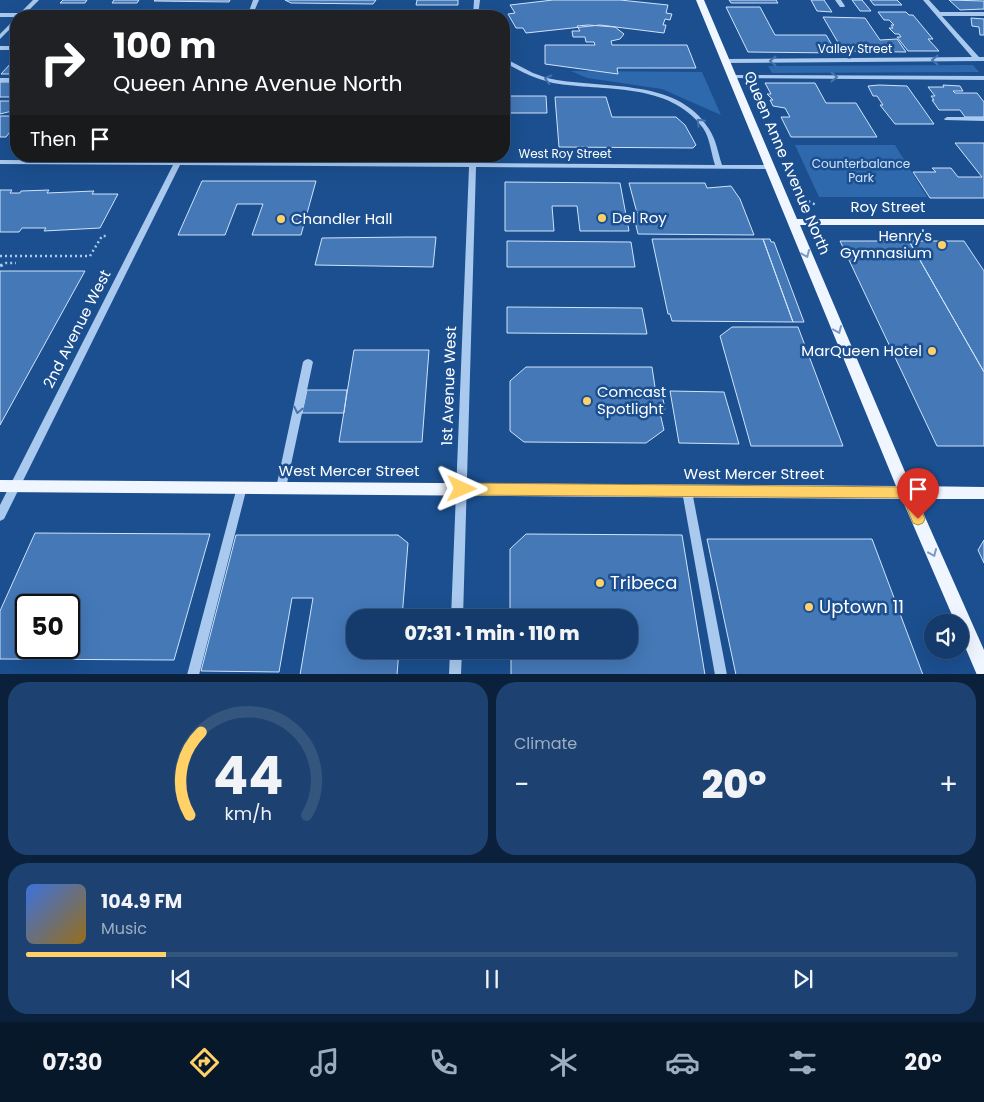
<!DOCTYPE html>
<html lang="en">
<head>
<meta charset="utf-8">
<style>
  body { margin:0; font-family:Poppins,sans-serif; background:#1d4271; color:#f1f3f6; height:100vh; display:flex; flex-direction:column; font-size:19px; white-space:nowrap }
  * { box-sizing:border-box; margin:0 }
  p { font-size:16px; color:#9dadc1 }
  .icon { flex:none; width:28px; height:28px; fill:none; stroke:currentColor; stroke-width:2; stroke-linecap:round; stroke-linejoin:round }
  .map { position:relative; height:674px; overflow:hidden }
  .panel { display:flex; flex-direction:column; gap:8px; padding:8px; background:#0b203b; flex:1 }
  .panel>* { flex:none }
  .top-card { position:absolute; left:10px; top:10px; width:500px; height:152px; border-radius:20px; box-shadow:0 5px 20px #0002,0 0 0 1px #33557e; background:#202124; color:#fff; overflow:hidden }
  .controls { position:absolute; left:924px; top:614px; display:grid; gap:10px }
  .controls a { display:grid; place-items:center; width:45px; height:45px; border-radius:50%; background:#143b6b; box-shadow:0 5px 20px #0002,0 0 0 1px #33557e; font-size:25px }
  .speed { position:absolute; left:15px; top:594px; display:flex; gap:10px; font-size:25px; font-weight:700; text-align:center }
  .speed>* { display:grid; place-content:center; width:65px; height:65px; border-radius:50%; background:#143b6b; box-shadow:0 5px 20px #0002,0 0 0 1px #33557e; line-height:1 }
  .speed .limit { border:2px solid #111; border-radius:8px; background:#fff; color:#111 }
  .pin { position:absolute; display:grid; place-items:center; width:42px; height:42px; color:#fff; margin:-51px -21px; border-radius:50% 50% 50% 0; rotate:-45deg; box-shadow:0 0 5px #0007 }
  .pin .icon { rotate:45deg }
  .me { position:absolute; width:55px; margin:-28px; rotate:91deg; stroke-linejoin:round; filter:drop-shadow(0 0 4px #0008) }
  .turn { display:flex; align-items:center; gap:18px; height:105px; padding:0 20px; font-size:22px }
  .turn .icon { width:65px; height:65px; stroke-width:2.5 }
  .turn b { display:block; font-size:35px; line-height:42px }
  .then { display:flex; align-items:center; height:48px; padding:0 20px; background:#0003; gap:10px; font-size:19px }
  .big { font-size:38px; font-weight:800; line-height:1.1 }
  .panel .widget { flex:1; display:flex; flex-direction:column; justify-content:center; gap:8px; min-width:0; padding:0 18px; border-radius:20px; background:#1d4271 }
  .panel .dial { align-items:center; gap:0 }
  .dial svg { height:130px; overflow:visible; fill:none; stroke:#33557e; stroke-width:7; stroke-linecap:round; text-anchor:middle }
  .dial text { fill:#f1f3f6; stroke:none }
  .song { display:flex; align-items:center; gap:15px }
  .cover { width:60px; height:60px; border-radius:8px; background:linear-gradient(135deg,hsl(220 70% 55%),hsl(40 70% 35%)) }
  .played { height:5px; border-radius:2px; background:linear-gradient(90deg,#ffd166 15%,#33557e 15%) }
  .keys { display:flex; justify-content:space-around; direction:ltr }
  .heat { display:flex; justify-content:space-between; align-items:center; font-size:28px; direction:ltr }
  .panel .tiles { flex:1; display:grid; gap:8px; grid-template-columns:1fr 1fr }
  .widget:last-child { grid-column:span 2 }
  .trip { position:absolute; left:346px; top:609px; width:292px; height:50px; border-radius:20px; background:#143b6b; box-shadow:0 5px 20px #0002,0 0 0 1px #33557e; font-weight:800; line-height:50px; text-align:center }
  .tab-bar { display:flex; height:80px; justify-content:space-around; align-items:center; background:#08182b; color:#9dadc1 }
  .tab-bar .icon { width:35px; height:35px }
  .tab-bar .current { color:#ffd166 }
  .tab-bar b { font-size:22px; color:#f1f3f6 }
  .map>svg:first-child { display:block }
  .green { fill:#2e69ad }
  .building { fill:#4478b7; stroke:#cfe3fa; fill-rule:evenodd }
  .lines { fill:none; stroke-linecap:round; stroke-linejoin:round }
  .path-far1 { stroke:#a9c9ee; stroke-width:2.5; stroke-dasharray:2 3; stroke-linecap:butt }
  .path { stroke:#a9c9ee; stroke-width:3; stroke-dasharray:2.5 4; stroke-linecap:butt }
  .minor { fill:#a9c9ee; fill-rule:evenodd }
  .major { fill:#f0f6ff; fill-rule:evenodd }
  .oneway { stroke:#4674ac }
  .oneway2 { stroke:#7b9ac1 }
  .route { fill:#ffd166; stroke:#a68842 }
  .poi-dot { fill:#ffd166; stroke:#1b4f8f; stroke-width:2 }
  .labels { text-anchor:middle; stroke-width:5; stroke-linejoin:round; paint-order:stroke }
  .far-street-label { font-size:12px; fill:#fff; stroke:#1b4f8f }
  .far-park-label { font-size:12px; fill:#cfe3fa; stroke:#1b4f8f }
  .street-label { font-size:15px; fill:#fff; stroke:#1b4f8f }
  .poi-label { font-size:15px; fill:#fff; stroke:#1b4f8f; text-anchor:start }
  .near-poi-label { font-size:18px; fill:#fff; stroke:#1b4f8f; text-anchor:start }
</style>
</head>
<body>
<div class="map">
<svg width="984" height="675" viewBox="0 0 984 675">
  <rect width="100%" height="100%" fill="#1b4f8f"/>
  <!-- green -->
  <path class="green" d="M973,65L979,72L772,73L768,66Z
    M571,71L702,72L721,115L662,89L587,78Z
    M795,145H895L927,197H819Z"/>
  <!-- building -->
  <path class="building" d="M63,0H87L85,3H60Z
    M114,0H139L137,3H112Z
    M155,0H230L229,2L154,1Z
    M285,0H376L373,4L291,3Z
    M417,0H458V5H416Z
    M553,0H620L668,5L666,13L672,14L670,20L665,19L663,25H666L664,33L600,25L526,33L523,28H516L508,14L515,13L510,5Z
    M729,0H776L778,3H731Z
    M811,0H824L832,12L817,11Z
    M852,0H862L871,11H860Z
    M870,0H897L902,5H874Z
    M949,0L984,1V9L960,10Z
    M726,7H760L775,35H826L837,53L748,52Z
    M878,12H906L909,15H913L933,39H928L939,51H908L897,37H901L899,34H895L889,28H893L891,25H894L889,20H884Z
    M823,17L865,18L880,40L897,39L906,52L843,51Z
    M971,18L984,19V35H980L979,27L972,26Z
    M588,25L615,27L624,34L620,39L611,41L612,45H687L696,68H617L618,74L545,64V45H595L594,42H586L585,37H573L572,31H580L577,26Z
    M13,61H16V74H1Z
    M0,82H16V97H0Z
    M765,83H815L826,103H856L877,137H791L781,117H790L785,108L773,106L770,100H773L767,94H771Z
    M879,85L907,86L934,124H895L880,105H883L877,96H873L868,86Z
    M943,85L960,86L963,91H953L955,93H977L984,102V117H965L960,110H939L932,100H934L931,96H935L928,87H944Z
    M505,96H546L547,113H506Z
    M555,97H606L612,117H676L685,125L696,145L693,148L559,147Z
    M0,101H16L10,108H14L12,111L0,114Z
    M0,116H15L12,119H16V124L6,137H0Z
    M955,143H984V198H930L913,172H936L932,168H951L958,177H982Z
    M202,181H316L301,235H252L263,204H237L225,235H178Z
    M505,182L620,183L629,231H580L577,206H552L554,231H505Z
    M629,183H705L707,188L731,186L740,199L754,235L638,234L633,213H637Z
    M0,190H12L10,193H20L21,191L49,190L47,193L94,191L92,194H118L100,228L44,231L46,228H22L19,232H0Z
    M407,237H436L433,267L315,265L322,238Z
    M652,239H763L793,322L672,321L670,314H668Z
    M763,239H770L771,242H774L804,322H793Z
    M507,241L631,242L635,267H507Z
    M840,241H909L984,372V446H937Z
    M909,241H964L984,271V372Z
    M0,271H85L0,425Z
    M507,307L642,308L647,334L507,333Z
    M732,327H798L843,446H751L720,336Z
    M354,350H429L422,442H339Z
    M526,367H652L656,394H662L665,409H659L664,430L646,443L524,442L510,431V381Z
    M307,390H347L344,413H302Z
    M670,391L724,392L739,444L679,443Z
    M35,533L210,534L174,660L0,659V611ZM26,605H69V648H26Z
    M526,534L682,535L705,675H511V650H630V618H510V549Z
    M236,535H398L408,543L402,618H355V650H399L397,675H300L313,598H292L279,672L201,671Z
    M707,539H872L923,675H736Z
    M984,540V563L978,550Z"/>
  <g class="lines">
    <!-- path-far1 -->
    <path class="path-far1" d="M804,199L816,205
      M0,256H90L102,236H107
      M1,266L6,263H16"/>
    <!-- path -->
    <path class="path" d="M0,266L3,264"/>
    <!-- minor -->
    <path class="minor" d="M33,0H39L26,13L248,14L253,0H259L253,14H374L377,16L0,17V13H20Z
      M474,0H480L478,16H473Z
      M835,0H841L845,6L844,7H840Z
      M923,0H929L940,12H984V16H942L979,57H984V61L725,63L722,61L725,59L972,57Z
      M16,18V23L0,39V34Z
      M0,46H16V50H0Z
      M504,58L533,73L547,78C598,90 677,76 709,129C716,139 718,153 722,165H769L772,167L769,169L476,167L463,618H451L469,167L180,165L4,519L0,521V505L173,165L0,164V160L175,161L177,156H184L182,161L469,163L470,156H476V163L715,165C711,153 710,138 703,128C669,81 603,92 553,83C535,79 519,71 504,62Z
      M733,75L984,76V80L731,78V76Z
      M0,78H16V82H0Z
      M947,117H984V121L945,120L944,119Z
      M308,359L311,360L313,362L286,488L285,491L281,492L277,491L276,488L303,362L305,360Z
      M242,483L246,484L247,487L199,675H187L237,487L238,484Z
      M687,487L691,488L692,491L727,675H715L682,491L683,488Z
      M450,650H462L461,675H449Z"/>
    <!-- major -->
    <path class="major" d="M696,0H704L797,219H984V225H800L911,486L984,487V499H917L984,650V675H977L960,635V622H955L902,499L0,492V480L896,486Z"/>
  </g>
  <!-- one-way arrows -->
  <defs><path id="oneway-chevron" d="M-2-3.5L2.5 0L-2 3.5" fill="none" stroke-width="1.6" stroke-linecap="round" stroke-linejoin="round" transform="scale(1.25)"/></defs>
  <g class="oneway">
    <use href="#oneway-chevron" transform="translate(935 60) rotate(180)"/>
    <use href="#oneway-chevron" transform="translate(773 61) rotate(180)"/>
    <use href="#oneway-chevron" transform="translate(834 77)"/>
    <use href="#oneway-chevron" transform="translate(548 79) rotate(-165)"/>
    <use href="#oneway-chevron" transform="translate(700 122) rotate(-134)"/>
    <use href="#oneway-chevron" transform="translate(298 410) rotate(102)"/>
  </g>
  <g class="oneway2">
    <use href="#oneway-chevron" transform="translate(806 254) rotate(67)"/>
    <use href="#oneway-chevron" transform="translate(838 330) rotate(67)"/>
    <use href="#oneway-chevron" transform="translate(933 553) rotate(67)"/>
  </g>
  <!-- route -->
  <path class="route" d="M462,483L907,487L912,489L925,519L923,523L918,525L913,523L903,498L462,495L458,493L456,489L458,485Z"/>
  <!-- markers -->
  <g class="poi-dot">
    <circle cx="602" cy="218" r="5"/>
    <circle cx="281" cy="219" r="5"/>
    <circle cx="942" cy="245" r="5"/>
    <circle cx="932" cy="351" r="5"/>
    <circle cx="587" cy="401" r="5"/>
    <circle cx="600" cy="583" r="5"/>
    <circle cx="809" cy="607" r="5"/>
  </g>
  <g class="labels">
    <!-- far-street labels -->
    <g class="far-street-label">
      <text x="855" y="53">Valley Street</text>
      <text x="565" y="158">West Roy Street</text>
    </g>
    <!-- far-park labels -->
    <g class="far-park-label">
      <text x="861" y="168">Counterbalance<tspan x="861" dy="14">Park</tspan></text>
    </g>
    <!-- street labels -->
    <g class="street-label">
      <text transform="translate(787 163) rotate(67)" y="5">Queen Anne Avenue North</text>
      <text x="888" y="212">Roy Street</text>
      <text transform="translate(77 329) rotate(-63)" y="5">2nd Avenue West</text>
      <text transform="translate(449 386) rotate(-88)" y="5">1st Avenue West</text>
      <text x="349" y="476">West Mercer Street</text>
      <text x="754" y="479">West Mercer Street</text>
    </g>
    <!-- poi labels -->
    <g class="poi-label">
      <text x="612" y="223">Del Roy</text>
      <text x="291" y="224">Chandler Hall</text>
      <text x="932" y="241" text-anchor="end">Henry's<tspan x="932" dy="17">Gymnasium</tspan></text>
      <text x="922" y="356" text-anchor="end">MarQueen Hotel</text>
      <text x="597" y="397">Comcast<tspan x="597" dy="17">Spotlight</tspan></text>
    </g>
    <!-- near-poi labels -->
    <g class="near-poi-label">
      <text x="610" y="589">Tribeca</text>
      <text x="819" y="613">Uptown 11</text>
    </g>
  </g>
</svg>
<div class="controls">
<a><svg class="icon" aria-label="sound" viewBox="0 0 24 24"><path d="M4 9h4l5-4v14l-5-4H4zM17 9q2 3 0 6"/></svg></a>
</div>
<div class="speed"><div class="limit">50</div></div>
<div class="pin" style="left:918px;top:519px;background:#d93025"><svg class="icon" aria-label="arrive" viewBox="0 0 24 24"><path d="M6 21V4h12l-3 4 3 4H6"/></svg></div>
<svg class="me" style="left:462px;top:489px" viewBox="-20 -20 40 40"><path d="M0-17L14 15 0 8-14 15z" fill="#ffd166" stroke="#fff" stroke-width="4"/></svg>
<div class="trip">07:31 · 1 min · 110 m</div>
<div class="top-card">
<div class="turn"><svg class="icon" aria-label="right" viewBox="0 0 24 24"><path d="M7 20v-9h11M14 6l5 5-5 5"/></svg><div><b>100 m</b>Queen Anne Avenue North</div></div>
<div class="then">Then<svg class="icon" aria-label="arrive" viewBox="0 0 24 24"><path d="M6 21V4h12l-3 4 3 4H6"/></svg></div>
</div>
</div>
<section class="panel">
<div class="tiles">
<div class="widget dial"><svg viewBox="0 0 100 80">
<path d="M14 69A42 42 0 1 1 86 69"/>
<path d="M14 69A42 42 0 0 1 21 18" stroke="#ffd166"/>
<text x="50" y="56" font-size="32" font-weight="700">44</text>
<text x="50" y="72" font-size="11">km/h</text>
</svg></div>
<div class="widget"><p>Climate</p>
<div class="heat"><a>−</a><b class="big">20°</b><a>+</a></div>
</div>
<div class="widget">
<div class="song"><i class="cover"></i><div><b>104.9 FM</b><p>Music</p></div></div>
<div class="played"></div>
<div class="keys"><svg class="icon" aria-label="previous" viewBox="0 0 24 24"><path d="M18 5L8 12l10 7zM5 5v14"/></svg><svg class="icon" aria-label="pause" viewBox="0 0 24 24"><path d="M8 5v14M16 5v14"/></svg><svg class="icon" aria-label="next" viewBox="0 0 24 24"><path d="M6 5l10 7-10 7zM19 5v14"/></svg></div>
</div>
</div>
</section>
<nav class="tab-bar">
<b>07:30</b>
<svg class="icon current" aria-label="directions" viewBox="0 0 24 24"><path d="M12 3l9 9-9 9-9-9zM9 14v-3h6M13 9l2 2-2 2"/></svg>
<svg class="icon" aria-label="music" viewBox="0 0 24 24"><path d="M9 18V5l10-2v13"/><circle cx="6" cy="18" r="3"/><circle cx="16" cy="16" r="3"/></svg>
<svg class="icon" aria-label="phone" viewBox="0 0 24 24"><path d="M5 4h4l2 5-3 2q2 4 5 5l2-3 5 2v4C11 20 4 13 5 4z"/></svg>
<svg class="icon" aria-label="climate" viewBox="0 0 24 24"><path d="M12 3v18M4 7l16 10M4 17L20 7"/></svg>
<svg class="icon" aria-label="car" viewBox="0 0 24 24"><path d="M5 17H2v-5l4-1 3-4h7l3 4 3 1v5h-3M9 17h6M6 11h13"/><circle cx="7" cy="17" r="2"/><circle cx="17" cy="17" r="2"/></svg>
<svg class="icon" aria-label="filters" viewBox="0 0 24 24"><path d="M4 7h16M4 17h16"/><circle cx="9" cy="7" r="2"/><circle cx="15" cy="17" r="2"/></svg>
<b>20°</b>
</nav>
</body>
</html>
